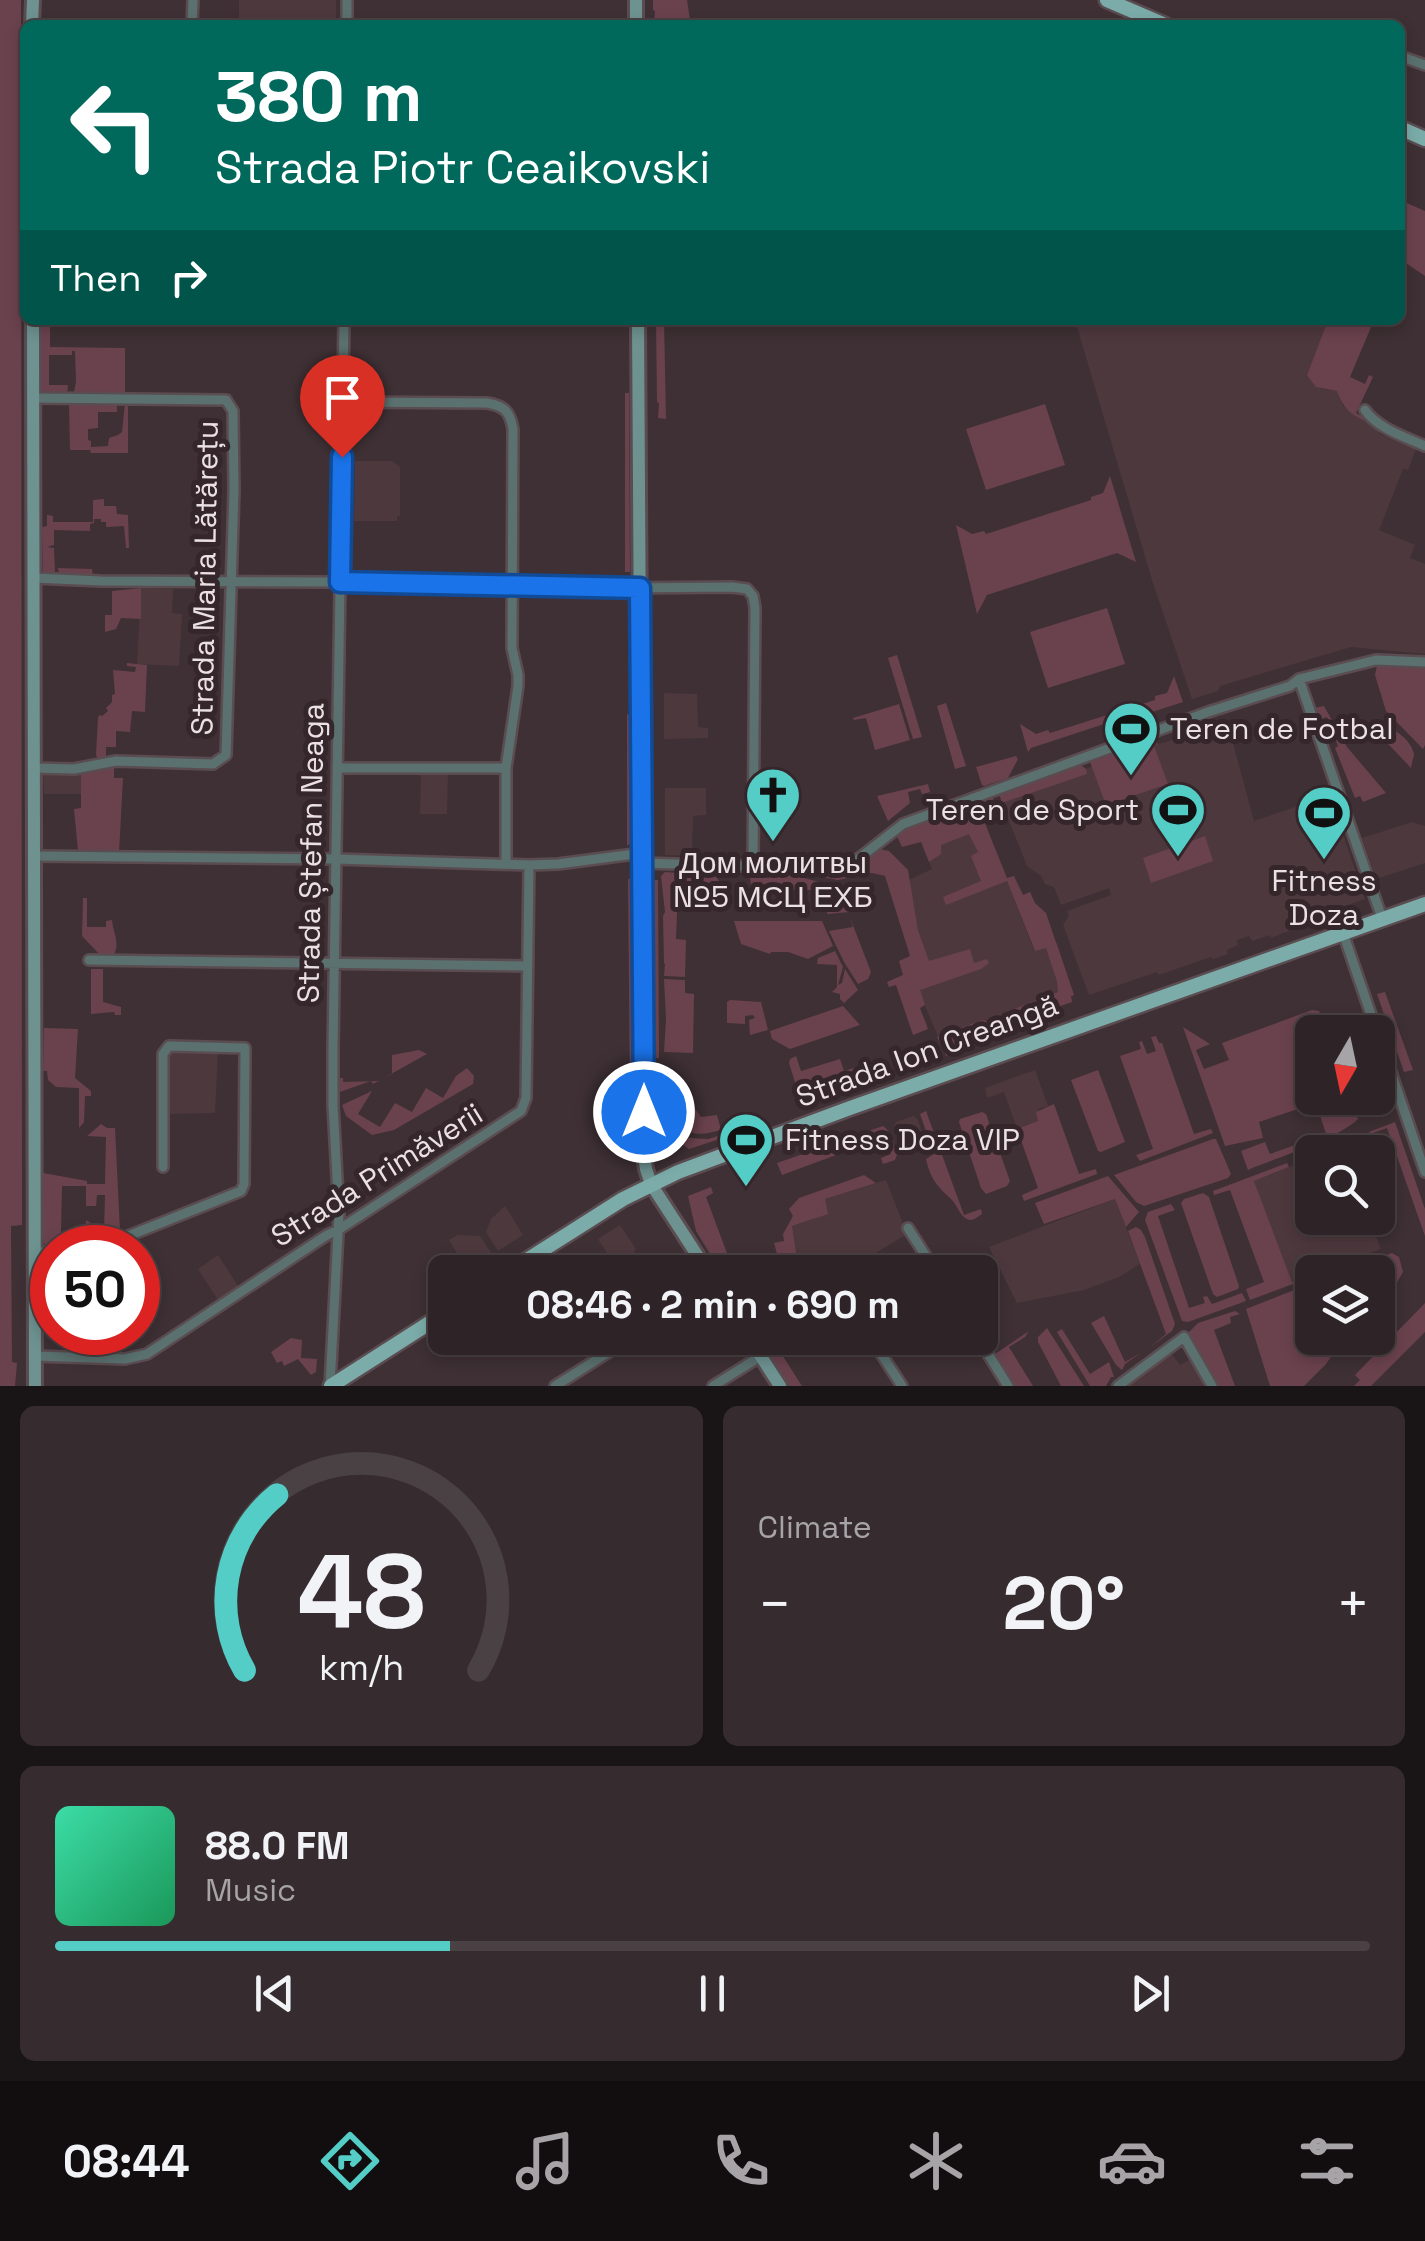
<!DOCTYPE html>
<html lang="en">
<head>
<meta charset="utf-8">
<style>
  body { margin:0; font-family:"Space Grotesk",sans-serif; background:#362c2f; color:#f1f3f6; height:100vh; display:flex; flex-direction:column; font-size:38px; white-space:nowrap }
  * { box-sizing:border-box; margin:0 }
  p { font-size:32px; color:#a7a4a7 }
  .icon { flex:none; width:55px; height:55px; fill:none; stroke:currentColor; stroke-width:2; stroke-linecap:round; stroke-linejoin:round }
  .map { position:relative; height:1386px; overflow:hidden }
  .side { display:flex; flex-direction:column; gap:20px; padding:20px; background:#191415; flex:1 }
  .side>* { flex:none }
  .guide { position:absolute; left:20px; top:20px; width:1385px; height:305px; border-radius:15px; box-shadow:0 5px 15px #0003,0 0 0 2px #494144; background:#00695c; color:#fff; overflow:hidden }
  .needle { width:65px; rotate:189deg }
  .controls { position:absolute; left:1295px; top:1015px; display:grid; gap:20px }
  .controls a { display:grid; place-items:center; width:100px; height:100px; border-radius:15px; background:#2e2427; box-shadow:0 5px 15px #0003,0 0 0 2px #494144; font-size:50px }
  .speed { position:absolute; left:30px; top:1225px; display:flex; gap:20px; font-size:50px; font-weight:700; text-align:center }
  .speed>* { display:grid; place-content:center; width:130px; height:130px; border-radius:50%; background:#2e2427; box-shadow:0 5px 15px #0003,0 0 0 2px #494144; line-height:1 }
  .speed .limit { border:15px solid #d22; background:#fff; color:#111 }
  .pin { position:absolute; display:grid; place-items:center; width:85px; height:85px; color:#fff; margin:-102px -42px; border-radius:50% 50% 50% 0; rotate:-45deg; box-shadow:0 0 10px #0007 }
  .pin .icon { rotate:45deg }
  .me { position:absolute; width:110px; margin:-55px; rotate:0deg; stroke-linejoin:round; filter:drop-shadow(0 0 8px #0008) }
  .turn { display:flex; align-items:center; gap:35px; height:210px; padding:0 30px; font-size:45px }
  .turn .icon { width:130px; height:130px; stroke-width:2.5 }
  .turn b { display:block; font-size:70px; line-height:85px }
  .then { display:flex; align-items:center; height:95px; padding:0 30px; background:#0003; gap:20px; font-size:38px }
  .big { font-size:75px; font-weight:700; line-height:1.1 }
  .side .widget { flex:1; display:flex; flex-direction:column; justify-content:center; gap:15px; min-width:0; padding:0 35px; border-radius:15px; background:#362c2f }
  .side .dial { align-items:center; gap:0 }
  .dial svg { height:260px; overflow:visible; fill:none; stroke:#494144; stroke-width:7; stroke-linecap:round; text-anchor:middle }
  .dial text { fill:#f1f3f6; stroke:none }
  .song { display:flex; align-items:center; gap:30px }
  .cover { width:120px; height:120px; border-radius:15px; background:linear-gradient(135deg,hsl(160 70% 55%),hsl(150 70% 35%)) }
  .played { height:10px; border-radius:5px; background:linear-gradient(90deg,#54cdc7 30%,#494144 30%) }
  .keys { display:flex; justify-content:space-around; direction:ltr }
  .heat { display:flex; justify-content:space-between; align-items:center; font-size:55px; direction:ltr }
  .side .tiles { flex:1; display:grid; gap:20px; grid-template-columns:1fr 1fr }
  .widget:last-child { grid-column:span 2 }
  .trip { position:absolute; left:428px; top:1255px; width:570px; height:100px; border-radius:15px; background:#2e2427; box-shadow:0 5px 15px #0003,0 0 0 2px #494144; font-weight:700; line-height:100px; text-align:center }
  .dock { display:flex; height:160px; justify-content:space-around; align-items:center; background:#120e10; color:#a7a4a7 }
  .dock .icon { width:70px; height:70px }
  .dock .on { color:#54cdc7 }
  .dock b { font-size:45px; color:#f1f3f6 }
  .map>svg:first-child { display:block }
  .built { fill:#4d383e }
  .green { fill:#6a424e }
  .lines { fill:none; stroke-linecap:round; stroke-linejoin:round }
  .street-casing { stroke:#5a4c50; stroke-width:14 }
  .secondary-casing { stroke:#5a4c50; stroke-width:18 }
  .primary-casing { stroke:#5a4c50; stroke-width:19 }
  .street { stroke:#5a716f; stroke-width:9 }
  .secondary { stroke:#6d9290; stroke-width:12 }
  .primary { stroke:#7baca9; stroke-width:14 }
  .route-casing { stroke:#114b97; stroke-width:25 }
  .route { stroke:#1a73e8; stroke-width:18 }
  .labels { text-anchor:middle; stroke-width:10; stroke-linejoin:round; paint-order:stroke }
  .street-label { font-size:30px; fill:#ebe1e4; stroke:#34262a }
  .poi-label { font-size:30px; fill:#ebe1e4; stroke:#34262a; text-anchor:start }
</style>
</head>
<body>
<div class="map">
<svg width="1425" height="1386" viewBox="0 0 1425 1386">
  <rect width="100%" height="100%" fill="#3e3034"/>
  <!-- built -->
  <path class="built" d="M239,0H336V25H239Z
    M1075,320H1328L1307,375L1322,389L1338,391L1343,406L1377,426L1380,434L1416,449L1408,470L1403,469L1379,530L1415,545L1410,558L1425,564V654L1351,647L1220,686L1218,691L1192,699L1152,580Z
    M355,461H392L400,467V516H397V521H354Z
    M141,588L173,589L172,613L182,614L179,666L137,664Z
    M664,693L697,694L698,727L708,728V738L664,739Z
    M1227,721L1254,821L1310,802L1331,799L1365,899L1292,925L1291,923L1287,924L1289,931L1271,938L1270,935L1252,941L1249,936L1237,940L1238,945L1227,950L1228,954L1213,959L1211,957L1159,975L1157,972L1089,995L1063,925L1069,915L1067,911L1111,895L1109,888L1061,905L1054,887L1045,884L1041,876L1027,866L1002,803L1086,774L1085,769L1158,744L1208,730L1215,725Z
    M421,773H448L447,814H420Z
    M43,774L81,775V794H44Z
    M665,788H706V815L693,816L692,856L665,855Z
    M983,820L1034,950L1057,943L1074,995L1071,996L1072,1002L1025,1018L1016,1030L946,1056L919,991L929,962L918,930L909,880L932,869L921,841Z
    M1412,822L1425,826V863L1376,879L1362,838Z
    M172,1052H218L215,1113L168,1114L169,1057Z
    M1035,1070L1048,1106L1038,1109L1039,1121L1017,1129L1004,1092L987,1098L985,1088Z
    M914,1116L918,1120L926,1145L907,1152L902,1149L894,1126L896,1122Z
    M1312,1158V1218H1369L1381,1249L1318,1272H1312V1275L1292,1282L1254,1181Z
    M886,1180L907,1234L844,1272H799L792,1226L814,1219L825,1199Z
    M1115,1199L1140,1264L1119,1277L1084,1290L1017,1303L989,1247Z
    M505,1206L523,1235L498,1251L486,1232L491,1219Z
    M620,1225L636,1249L634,1251L641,1263L625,1272H619L598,1239Z
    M458,1235L480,1236L492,1254L467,1270L449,1240Z
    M218,1255L238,1286L218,1300L198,1269Z
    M1172,1354L1180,1365L1191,1359L1208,1386H1129L1133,1381Z"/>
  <!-- green -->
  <path class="green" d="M0,0H21L22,1225L11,1226L12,1362L17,1363L15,1386H0Z
    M653,0H687L690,20H661L660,25H654L655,11L653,10Z
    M1400,200L1425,211V276L1400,259Z
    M42,320H50V347L125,348V393L74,392L76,382L75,351H72V355H49V385H68L67,395L42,394Z
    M656,320H664L666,419L658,418L659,403L657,402Z
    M1328,320H1374L1350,377L1365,384L1369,375L1373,377L1356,413L1377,426C1355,416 1346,415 1337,391L1316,387L1307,375Z
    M625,393H629L630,572H625Z
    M125,403H128V453H91L90,450H70L69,404H117V412H98V428L88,429V440L91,441V447L108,446L109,438L118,435L122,432Z
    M1045,404L1065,465L986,490L966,429Z
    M1110,476L1136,562L1117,553L987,595L977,614L956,525L972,534L984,531L986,534L1091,500V497L1103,493Z
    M104,499V506H116L117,514L128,515L129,548H126L124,526L106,527V522H101V519H94V523L90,524V531L54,530V545L47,547L54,548L55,573H59L58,568L92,569L93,576L47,575L43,573L42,527L47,526V515L53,516V522H93V500Z
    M141,588V619L121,618L116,629L105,632V615H112V591Z
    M1107,608L1125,664L1048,688L1030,632Z
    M897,655L922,737L913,739L888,658Z
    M127,663L147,665L145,712L132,711L130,732L116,731V747H106V761H99L96,755L98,717L100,715L102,716L108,711L106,708L112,702V695L115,694L113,670L135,672L136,667L127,666Z
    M1380,664L1425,665V745L1423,749L1386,711L1375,675L1377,666Z
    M1174,676L1183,702L1149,713L1147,710L1031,748L1028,752L1020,724L1036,734L1048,730L1050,733L1155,700V696L1167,693Z
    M946,703L966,766L955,769L937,706Z
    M899,704L910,740L875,750L866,718L854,720L853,718Z
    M1324,706L1347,747L1386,793L1363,802L1360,796L1355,798L1335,748L1338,746L1327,717L1318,720L1314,708Z
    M627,714L632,716L633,841L627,846Z
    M1389,728C1399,731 1412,743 1414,754C1414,756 1411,766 1411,768L1375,730Z
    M1153,740L1158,744L1154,746L1168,784L1106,805L1090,762Z
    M1016,756L1018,759L1008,778L984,786L982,785L976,767Z
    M1081,765L1086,769L1087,774L1002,803L999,794L1002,792Z
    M101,766H114V778H123L119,853L78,851L74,809L81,808V775Z
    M928,784L930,792L922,794L920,789L908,792L910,803L888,821L877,796Z
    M993,797L994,806L980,811L1007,878L1014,876L1023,895L1030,892L1035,903L1046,913L1074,995L1071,996L1072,1002L1025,1018L1016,1030L1009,1033L1005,1021L1009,1011L1058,992L1057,981L1046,948L1035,951L1007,881L946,905L943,897L981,881L971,856L978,852L969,834L941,845V854L929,862L921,842L902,847L897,836L912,825L913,826Z
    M1205,836L1213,861L1151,883L1143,858Z
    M879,849L889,851L908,870L918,930L929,961L970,949L974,963L987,959L989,963L981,969L920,990L925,1005L920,1008L928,1029L913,1035L896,985L889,987L887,982L903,975L899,961L910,956L885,876L872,873L838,880L806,874L852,868Z
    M665,872L716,876L721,885L719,897L696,896L695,888H678L676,939L686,940L685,977L664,976L665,964L664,963L663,916L665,912L661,876Z
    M769,872H782L841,888L850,912L827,914V906L835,905L834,890H752L750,878H769Z
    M628,879H631L633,1100H630Z
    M653,880H658L659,1058H654Z
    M83,898H87V927H106V921L112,920C113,933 121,944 113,956H101L82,936Z
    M849,915L871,972L868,979L858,984L844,962L829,931L853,927Z
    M734,921H822L833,946L808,959L788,952H771L770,954L741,944Z
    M835,951L843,967L838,985L842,983L845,969L858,990L844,1003L840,999V994L832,992L837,987V965L817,964L818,958Z
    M91,969H103V1002L121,1007V1015H115L114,1012L91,1014Z
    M664,979L685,980V993L694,994L693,1053L664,1052L666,1019Z
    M1385,992L1413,1070L1404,1072L1377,994Z
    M730,1000L761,1002L768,1030L750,1035L749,1020L755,1018L753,1015L745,1016V1024L727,1023V1002Z
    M843,1006L860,1025L790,1049L772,1039L770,1031Z
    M1312,1010L1319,1011L1320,1014L1314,1020L1319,1032H1312V1098H1350L1358,1119C1341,1137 1274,1159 1248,1170L1241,1151L1265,1142L1270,1154L1326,1134L1316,1103L1259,1122L1263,1138L1225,1146L1183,1027L1210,1044L1196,1050L1204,1069L1229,1060L1222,1043Z
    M982,1020L990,1022L1000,1036L946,1056L937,1037Z
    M44,1028L78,1029L75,1078L91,1091V1096H85L84,1122L79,1128V1088L56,1087L48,1080L47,1071H43Z
    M1156,1036L1159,1043H1162L1194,1134L1211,1129L1213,1133L1140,1161L1136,1155L1153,1149L1120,1056L1141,1049L1139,1042L1142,1041L1147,1054L1156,1051L1151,1037Z
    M419,1050L427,1054L373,1084L371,1081L337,1093L340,1078H343V1082L378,1081L392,1074V1055Z
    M796,1056L801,1071L840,1059L844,1071L857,1067L863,1086L803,1108L789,1063L790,1059Z
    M467,1068L474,1076L473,1084L394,1130L372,1135L346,1116L342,1105L372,1091L358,1114L380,1127L395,1103L412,1112L426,1088L443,1098L456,1076Z
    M1098,1070L1125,1142L1101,1152L1098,1151L1071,1080Z
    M665,1095H672L671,1103L674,1104L676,1124L689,1138L708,1139L728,1133L729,1136L689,1149L665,1132Z
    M691,1103L701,1117L717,1115L721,1130C693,1138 682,1135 679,1104Z
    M1054,1104L1079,1174L1096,1169L1097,1174L1024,1201L1022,1195L1038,1188L1017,1129L1038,1121L1036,1112Z
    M926,1111L964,1215L981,1209L982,1214C977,1217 973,1222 967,1219C961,1217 957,1205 952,1200C938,1187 930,1179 926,1159L934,1154L920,1114Z
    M982,1112L986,1114L1010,1181L1007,1186L986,1194L981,1188L959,1122L960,1119Z
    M1395,1122L1425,1209V1236L1387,1128L1370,1134L1369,1132Z
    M101,1124L107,1128H115L120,1231L111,1234L106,1233L104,1229L105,1195H97L96,1206H86V1186H62L61,1234H85L86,1220L96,1226V1242L90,1246H46L43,1242V1173L87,1181V1184H105L106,1137L87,1136Z
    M883,1126C892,1132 894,1146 897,1155L895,1160L883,1164L881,1158L891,1154L885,1137L782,1175L777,1163Z
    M1213,1139H1216L1231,1174L1228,1178L1144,1206L1136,1202L1114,1175Z
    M1287,1163L1289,1167L1254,1181L1292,1282L1312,1275V1277L1250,1300L1246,1289L1264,1282L1230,1190L1214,1195L1213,1191Z
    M864,1175L876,1183L825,1199L828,1214L792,1226L799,1272H782L774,1243L784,1241L783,1234L793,1216L789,1209L799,1198Z
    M1108,1176L1139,1212L1126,1227L1115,1199L1044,1224L1035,1203Z
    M711,1187L713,1193L706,1197L734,1272H721L696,1231L688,1196Z
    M1203,1193L1209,1197L1239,1286L1238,1289L1217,1297L1213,1294L1181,1203L1184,1199Z
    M1171,1204L1175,1210L1158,1216L1189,1308L1205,1303L1203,1297L1207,1296L1212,1304L1242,1293L1246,1301L1188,1322L1182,1321L1145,1220L1148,1212Z
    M1136,1227L1141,1230L1145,1237L1175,1324L1172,1331L1149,1348L1166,1334L1128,1231Z
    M1392,1253L1399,1257L1403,1272L1396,1284L1378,1303V1272H1340Z
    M1312,1283V1338H1344L1326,1364L1304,1386H1270L1246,1309Z
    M1425,1303V1332L1371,1386H1354L1360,1380L1355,1375Z
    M1235,1311L1240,1314L1230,1317L1231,1323L1214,1330L1235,1386H1216L1188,1333L1198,1323Z
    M1104,1316L1125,1362L1142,1352L1125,1364L1122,1370L1116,1365L1091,1323Z
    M1047,1328L1084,1386H1061L1038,1342V1337Z
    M1062,1329L1090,1374L1109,1362L1114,1377H1111L1106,1386H1090L1057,1332Z
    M1029,1331L1025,1337L1009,1347L1033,1386H1014L995,1354Z
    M291,1338L302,1340L301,1358L317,1359L316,1372L311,1375L298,1359L284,1366L282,1361L277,1363L271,1352Z
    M776,1338L796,1339L779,1350L802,1386H788L764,1348L766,1343Z"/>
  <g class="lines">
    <!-- street casing -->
    <g class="street-casing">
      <path id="street" d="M192,25L193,0
        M347,25V0
        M1400,56L1425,65
        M33,398L226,400L233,411L234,490L226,755L213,764L116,761L74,769L33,768
        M343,402L487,403C505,406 510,412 513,429L512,648L518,675V686L506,768V864
        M1365,410C1377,428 1405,437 1425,446
        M34,578L101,581L333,582L623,588L732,587L747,589L753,596L755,608L753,867
        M1299,679L1382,918
        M337,768H506
        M34,856L336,859L529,865L558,864L642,853
        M642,863L777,867L842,866L858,859L903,824L1208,712L1290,686L1299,679L1376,660L1425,662
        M1343,933L1377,1032
        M89,960L528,966
        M1378,1034L1425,1172
        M908,1228L936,1272
        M98,1248L241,1191L244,1184L245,1048L169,1046L163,1054V1167
        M35,1252H52
        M871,1338L902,1386
        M978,1338L1008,1386
        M35,1356L125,1359L147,1354L327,1235L338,1230L521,1111L526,1098L529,865
        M330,1386L339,1214L333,1105V1050L344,320
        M555,1386L631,1338
        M713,1386L761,1356
        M1118,1386L1184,1337L1212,1386"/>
    </g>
    <!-- secondary casing -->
    <g class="secondary-casing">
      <path id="secondary" d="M636,0V25
        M32,25L33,0
        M33,320L35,1386
        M638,320L643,1149L646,1169L651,1184L708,1272
        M749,1338L780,1386"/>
    </g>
    <!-- primary casing -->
    <g class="primary-casing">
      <path id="primary" d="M1107,0L1165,25
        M1400,128L1425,139
        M508,1272L623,1199L678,1172L850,1108L1425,904
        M331,1386L445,1313"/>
    </g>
    <!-- street -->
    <use href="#street" class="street"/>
    <!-- secondary -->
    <use href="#secondary" class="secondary"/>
    <!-- primary -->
    <use href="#primary" class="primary"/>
  </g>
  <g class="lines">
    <!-- route casing -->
    <g class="route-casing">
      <path id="route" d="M342,457L340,582L640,588L644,1112"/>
    </g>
    <!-- route -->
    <use href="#route" class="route"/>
  </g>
  <!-- icons -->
  <defs>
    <g id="stadium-pin" transform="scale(2.875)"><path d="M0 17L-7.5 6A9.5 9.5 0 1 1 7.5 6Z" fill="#54cdc7" stroke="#34262a"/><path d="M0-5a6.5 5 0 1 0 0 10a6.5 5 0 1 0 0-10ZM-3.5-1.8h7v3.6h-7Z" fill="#111"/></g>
    <g id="church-pin" transform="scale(2.875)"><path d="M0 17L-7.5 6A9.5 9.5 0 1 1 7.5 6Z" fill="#54cdc7" stroke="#34262a"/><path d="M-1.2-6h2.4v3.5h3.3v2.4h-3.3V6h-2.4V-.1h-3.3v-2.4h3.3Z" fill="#111"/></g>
  </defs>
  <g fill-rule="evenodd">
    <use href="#stadium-pin" x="1131" y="729"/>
    <use href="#church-pin" x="773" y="795"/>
    <use href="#stadium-pin" x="1178" y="810"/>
    <use href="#stadium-pin" x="1324" y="813"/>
    <use href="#stadium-pin" x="746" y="1140"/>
  </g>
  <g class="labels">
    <!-- street labels -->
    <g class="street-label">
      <text transform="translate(205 578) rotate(-89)" y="10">Strada Maria Lătărețu</text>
      <text transform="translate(311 853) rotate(-89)" y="10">Strada Ștefan Neaga</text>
      <text transform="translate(927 1051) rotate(-20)" y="10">Strada Ion Creangă</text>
      <text transform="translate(377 1175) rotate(-32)" y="10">Strada Primăverii</text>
    </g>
    <!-- poi labels -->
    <g class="poi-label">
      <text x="1170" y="739">Teren de Fotbal</text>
      <text x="1139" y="820" text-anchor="end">Teren de Sport</text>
      <text x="773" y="873" text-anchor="middle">Дом молитвы<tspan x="773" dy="34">№5 МСЦ ЕХБ</tspan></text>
      <text x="1324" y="891" text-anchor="middle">Fitness<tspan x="1324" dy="34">Doza</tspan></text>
      <text x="785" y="1150">Fitness Doza VIP</text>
    </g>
  </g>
</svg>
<div class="controls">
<a><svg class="needle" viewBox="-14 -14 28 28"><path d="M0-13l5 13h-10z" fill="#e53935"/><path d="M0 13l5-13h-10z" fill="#a7a4a7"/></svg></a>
<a><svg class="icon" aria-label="search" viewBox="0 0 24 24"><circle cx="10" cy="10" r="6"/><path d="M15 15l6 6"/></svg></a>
<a><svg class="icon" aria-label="layers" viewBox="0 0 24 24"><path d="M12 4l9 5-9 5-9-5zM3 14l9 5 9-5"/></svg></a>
</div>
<div class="speed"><div class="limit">50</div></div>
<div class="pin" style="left:342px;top:457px;background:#d93025"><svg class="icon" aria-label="arrive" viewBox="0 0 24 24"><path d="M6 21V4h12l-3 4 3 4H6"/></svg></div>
<svg class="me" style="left:644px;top:1112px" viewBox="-20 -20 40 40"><circle r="17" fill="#1a73e8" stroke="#fff" stroke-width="3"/><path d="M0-11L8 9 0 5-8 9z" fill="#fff"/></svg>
<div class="trip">08:46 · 2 min · 690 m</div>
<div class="guide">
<div class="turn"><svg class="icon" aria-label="left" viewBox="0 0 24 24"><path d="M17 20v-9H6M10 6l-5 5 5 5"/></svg><div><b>380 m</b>Strada Piotr Ceaikovski</div></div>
<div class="then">Then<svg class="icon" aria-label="right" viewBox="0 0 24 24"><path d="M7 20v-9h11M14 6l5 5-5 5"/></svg></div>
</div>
</div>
<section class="side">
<div class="tiles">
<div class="widget dial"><svg viewBox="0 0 100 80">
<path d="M14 69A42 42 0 1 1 86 69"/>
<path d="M14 69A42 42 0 0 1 24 15" stroke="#54cdc7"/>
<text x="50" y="56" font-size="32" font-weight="700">48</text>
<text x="50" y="72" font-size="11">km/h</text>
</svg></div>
<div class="widget"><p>Climate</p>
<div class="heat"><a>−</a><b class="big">20°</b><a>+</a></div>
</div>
<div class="widget">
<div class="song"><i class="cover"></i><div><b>88.0 FM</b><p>Music</p></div></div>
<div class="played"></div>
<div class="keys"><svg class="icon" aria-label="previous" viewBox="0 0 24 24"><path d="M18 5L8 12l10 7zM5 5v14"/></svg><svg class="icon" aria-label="pause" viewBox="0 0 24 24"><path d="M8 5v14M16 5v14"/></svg><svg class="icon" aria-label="next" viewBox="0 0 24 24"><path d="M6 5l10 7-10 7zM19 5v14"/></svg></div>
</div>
</div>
</section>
<nav class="dock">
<b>08:44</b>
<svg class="icon on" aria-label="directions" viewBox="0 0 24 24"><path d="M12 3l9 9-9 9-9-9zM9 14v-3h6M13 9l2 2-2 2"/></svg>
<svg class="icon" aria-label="music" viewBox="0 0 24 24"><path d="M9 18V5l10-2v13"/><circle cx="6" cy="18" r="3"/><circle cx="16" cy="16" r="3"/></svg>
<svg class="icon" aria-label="phone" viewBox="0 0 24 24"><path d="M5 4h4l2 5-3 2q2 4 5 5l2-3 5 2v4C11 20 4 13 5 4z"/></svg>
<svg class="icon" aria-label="climate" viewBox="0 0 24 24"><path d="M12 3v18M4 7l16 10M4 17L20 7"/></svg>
<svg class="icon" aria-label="car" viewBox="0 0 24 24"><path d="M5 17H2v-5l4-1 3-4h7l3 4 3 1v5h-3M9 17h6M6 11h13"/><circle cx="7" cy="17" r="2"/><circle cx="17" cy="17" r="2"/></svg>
<svg class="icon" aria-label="filters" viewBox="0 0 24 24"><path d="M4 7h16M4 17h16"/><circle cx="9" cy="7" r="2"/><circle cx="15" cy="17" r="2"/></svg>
</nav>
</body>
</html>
